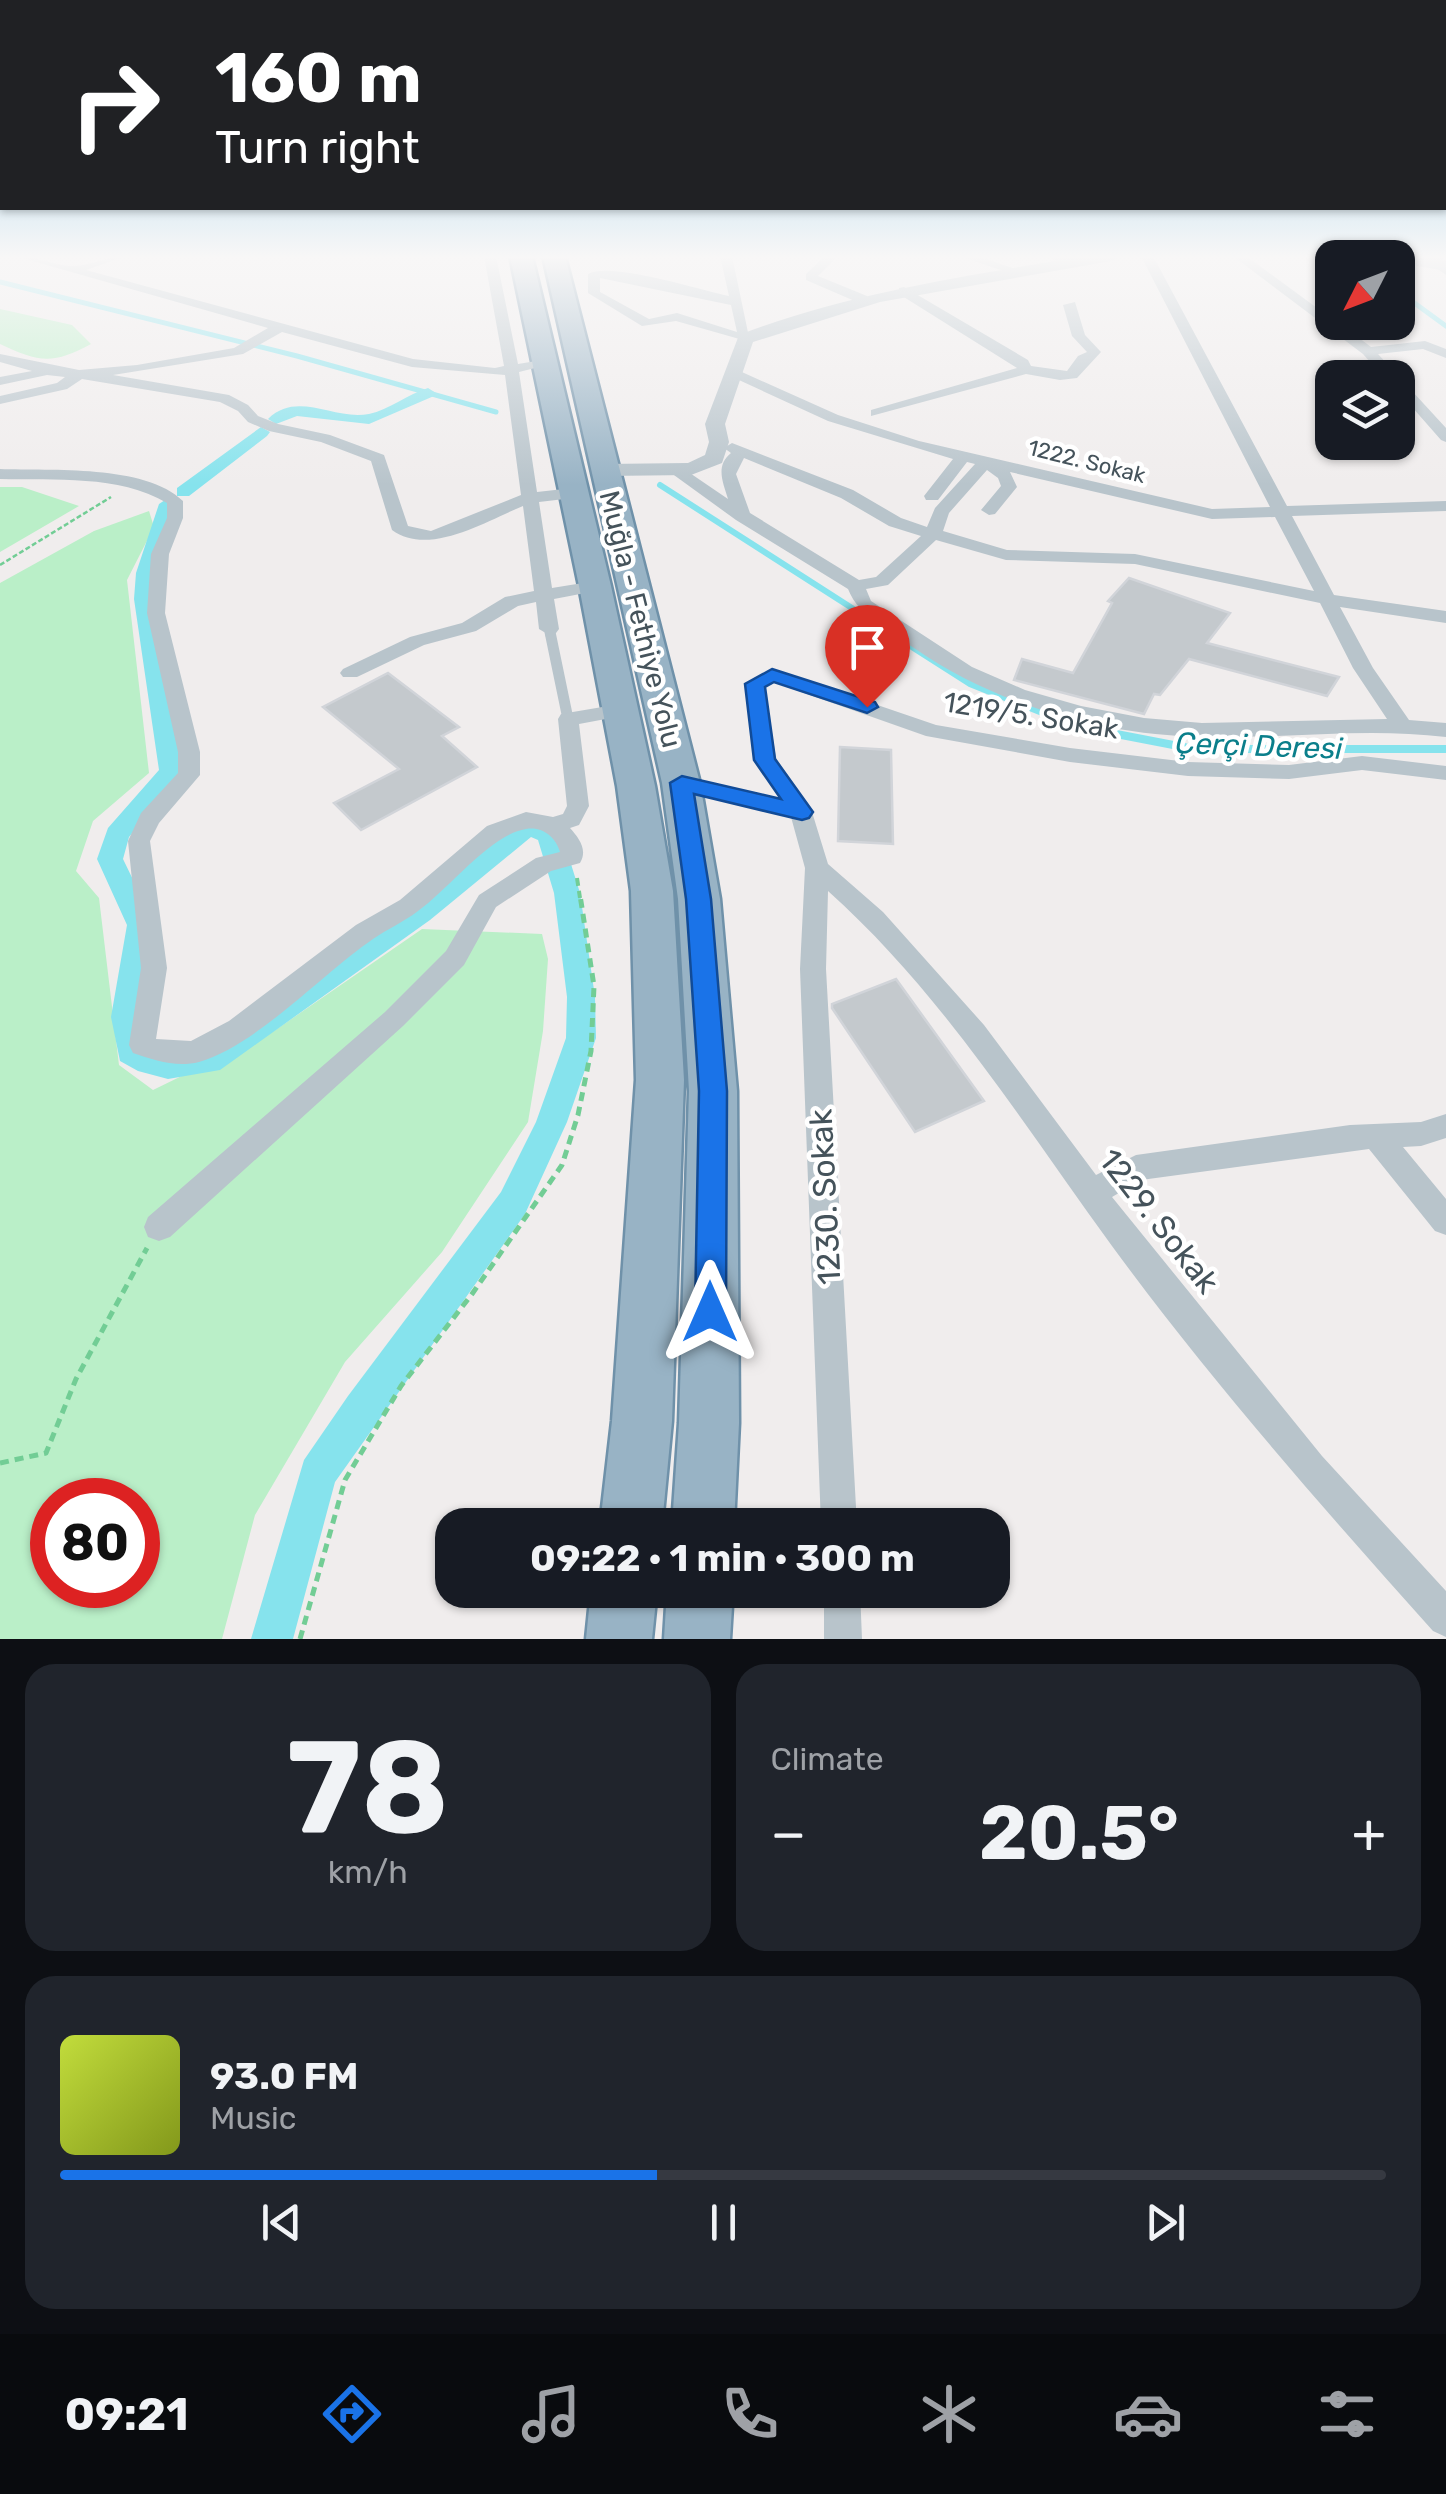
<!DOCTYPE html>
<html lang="en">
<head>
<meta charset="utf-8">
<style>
  body { margin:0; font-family:Rubik,sans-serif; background:#20242c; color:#f1f3f6; height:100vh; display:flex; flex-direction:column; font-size:38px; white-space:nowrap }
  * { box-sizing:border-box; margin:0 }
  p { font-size:32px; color:#9ea1a6 }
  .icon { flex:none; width:55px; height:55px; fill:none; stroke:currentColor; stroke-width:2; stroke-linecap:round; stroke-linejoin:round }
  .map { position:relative; height:1639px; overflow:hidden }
  .panel { display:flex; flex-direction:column; gap:25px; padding:25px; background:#0d0f14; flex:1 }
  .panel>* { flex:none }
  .top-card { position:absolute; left:0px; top:0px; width:1448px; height:210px; box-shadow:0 2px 8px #0004; background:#202124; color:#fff; overflow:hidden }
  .needle { width:65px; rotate:228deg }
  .buttons { position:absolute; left:1315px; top:240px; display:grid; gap:20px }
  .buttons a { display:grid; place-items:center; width:100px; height:100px; border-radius:20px; background:#171b24; box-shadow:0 2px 8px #0004; font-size:50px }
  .speed { position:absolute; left:30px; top:1478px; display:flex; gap:20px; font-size:50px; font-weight:700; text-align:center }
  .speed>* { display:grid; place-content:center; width:130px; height:130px; border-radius:50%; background:#171b24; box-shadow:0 2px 8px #0004; line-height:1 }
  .speed .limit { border:15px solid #d22; background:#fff; color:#111 }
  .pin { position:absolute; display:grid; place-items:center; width:85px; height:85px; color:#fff; margin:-102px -42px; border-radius:50% 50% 50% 0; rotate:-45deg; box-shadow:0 0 10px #0007 }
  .pin .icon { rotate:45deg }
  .me { position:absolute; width:110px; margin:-55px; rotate:0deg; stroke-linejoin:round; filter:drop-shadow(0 0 8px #0008) }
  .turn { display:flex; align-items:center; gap:35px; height:210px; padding:0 50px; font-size:45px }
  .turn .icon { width:130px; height:130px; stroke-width:2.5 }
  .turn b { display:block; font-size:70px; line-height:85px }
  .big { font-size:75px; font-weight:700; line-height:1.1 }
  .panel .tile { flex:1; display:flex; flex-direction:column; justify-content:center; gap:15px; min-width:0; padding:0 35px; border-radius:30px; background:#20242c }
  .panel .dial { align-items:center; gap:0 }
  .dial b { font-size:130px; line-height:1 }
  .song { display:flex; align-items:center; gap:30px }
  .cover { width:120px; height:120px; border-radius:15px; background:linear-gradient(135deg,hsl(70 70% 55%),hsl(70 70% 35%)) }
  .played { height:10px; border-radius:5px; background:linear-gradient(90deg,#1a73e8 45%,#363941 45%) }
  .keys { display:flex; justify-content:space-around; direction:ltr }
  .heat { display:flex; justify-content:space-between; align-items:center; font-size:55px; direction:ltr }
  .panel .tiles { flex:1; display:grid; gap:25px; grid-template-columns:1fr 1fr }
  .tile:last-child { grid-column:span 2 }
  .trip { position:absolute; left:435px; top:1508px; width:575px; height:100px; border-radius:30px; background:#171b24; box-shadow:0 2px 8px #0004; font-weight:700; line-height:100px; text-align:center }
  .menu { display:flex; height:160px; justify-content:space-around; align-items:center; background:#090b0e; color:#9ea1a6 }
  .menu .icon { width:70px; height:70px }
  .menu .on { color:#1a73e8 }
  .menu b { font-size:45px; color:#f1f3f6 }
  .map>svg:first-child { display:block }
  .green { fill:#baefc8; fill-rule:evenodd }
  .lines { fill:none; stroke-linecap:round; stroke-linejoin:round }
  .stream-far2 { stroke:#86e3ed; stroke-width:5 }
  .stream-far1 { stroke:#86e3ed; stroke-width:6 }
  .stream { stroke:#86e3ed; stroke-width:8 }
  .canal { fill:#86e3ed; fill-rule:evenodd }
  .building { fill:#c4c9cd; stroke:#d1d4d9; stroke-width:2.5 }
  .trunk-casing { stroke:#6f91a9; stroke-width:5 }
  .path-far2 { stroke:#72cd95; stroke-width:2.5; stroke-dasharray:5 2.5; stroke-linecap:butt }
  .path-far1 { stroke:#72cd95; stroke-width:4; stroke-dasharray:8 5; stroke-linecap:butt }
  .path { stroke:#72cd95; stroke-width:5; stroke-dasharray:9 6; stroke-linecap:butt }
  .service-far1 { stroke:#b8c4cb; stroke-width:9 }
  .service { stroke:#b8c4cb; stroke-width:11 }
  .minor { fill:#b8c4cb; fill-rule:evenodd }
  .tertiary { fill:#b8c4cb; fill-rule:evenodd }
  .secondary { fill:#bac8d2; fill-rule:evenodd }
  .trunk { fill:#98b3c5; fill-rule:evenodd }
  .route { fill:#1a73e8; stroke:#114b97; stroke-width:2.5 }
  .labels { text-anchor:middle; stroke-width:9; stroke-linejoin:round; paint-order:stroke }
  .far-street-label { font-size:22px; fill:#45535b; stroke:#fff }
  .street-label { font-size:28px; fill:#45535b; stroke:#fff }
  .water-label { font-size:30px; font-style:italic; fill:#0b7f8b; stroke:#fff }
  .near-street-label { font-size:32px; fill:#45535b; stroke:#fff }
</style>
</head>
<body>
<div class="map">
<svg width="1446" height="1639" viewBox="0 0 1446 1639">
  <rect width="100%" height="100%" fill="#f0eded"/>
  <!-- green -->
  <path class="green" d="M0,309L72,325L91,344C53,365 38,362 0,344Z
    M0,487H22L79,506L0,552Z
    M149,511L154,527L127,580L149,773L93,821L76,871L99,898L119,1065L153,1090L274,1031L422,929L542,934L548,959L543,1031L528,1122L442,1252L345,1362L255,1515L222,1639H0V583L94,531ZM52,1500H138V1585H52Z"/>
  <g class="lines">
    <!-- stream-far2 -->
    <path class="stream-far2" d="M0,282L297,356L496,412
      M1398,291L1446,326"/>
    <!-- stream-far1 -->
    <path class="stream-far1" d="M660,485L894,635"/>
    <!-- stream -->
    <path class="stream" d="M890,632L970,683L1080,727L1194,749H1446"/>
    <!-- canal -->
    <path class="canal" d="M428,388L436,393L434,396L369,424L297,416L276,424L268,419C298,390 334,421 369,414C389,410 408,394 428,388Z
      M261,427L270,432L267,436L189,496H177V488Z
      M168,498L177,504L156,573L154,599L183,771L129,837L123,859L155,925L141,1017L145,1046L168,1054L201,1050L410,906L515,823C532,818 552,819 562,835L580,893L595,997L596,1038L567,1122L525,1214L335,1482L293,1639H251L304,1460L348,1396L501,1192L536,1122L566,1038L567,997L554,893L538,840L531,837L430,920L220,1070L168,1079L138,1071L120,1061L111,1017L127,925L97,859L108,828L159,770L134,599L136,573L159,504Z"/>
  </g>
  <!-- building -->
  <path class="building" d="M1129,578L1230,613L1207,643L1339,677L1327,696L1189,659L1160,695L1154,694L1144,714L1014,680L1022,659L1073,673L1112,603L1108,601Z
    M388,673L459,727L442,736L477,767L361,830L334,803L399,769L323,707Z
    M840,747L891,750L893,844L838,841Z
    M896,979L984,1101L915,1132L832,1008V1004Z"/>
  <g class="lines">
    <!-- trunk casing -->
    <g class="trunk-casing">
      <path id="trunk" d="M510,256H532L611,586L655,786L673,891L684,1080L672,1421L662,1525H600L612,1421L636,1080L631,891L617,786L579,586Z
        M543,256H565L700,783L720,899L737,1091L739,1423L734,1525H672L679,1423L689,1091L678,899L662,783Z
        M591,1590H657L652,1639H586Z
        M667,1590H733L730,1639H664Z"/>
    </g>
    <!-- path-far2 -->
    <path class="path-far2" d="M0,565L111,497"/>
    <!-- path-far1 -->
    <path class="path-far1" d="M577,878L580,898"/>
    <!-- path -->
    <path class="path" d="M0,1463L46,1453L76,1379L147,1248
      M300,1639L345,1480L401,1386L472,1294L562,1165L578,1115L591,1051L594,986L580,895"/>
    <!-- service-far1 -->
    <path class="service-far1" d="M549,629L550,635"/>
    <!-- service -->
    <path class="service" d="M550,632L568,719"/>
    <!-- minor -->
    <path class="minor" d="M15,256C35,255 51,265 70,266C88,267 107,256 126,256L86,270L413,359L495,368L504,366L484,256H496L518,364L548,359L555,363L519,372L537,492L573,488L581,493L573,498L539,502L552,588L595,581L604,586L601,590L554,599L559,629L556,633L549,635L539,629L536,602L518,606L476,631L424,645L357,677H343L340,673L343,669L410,637L462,623L505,597L534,591L523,506C486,521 429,557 392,530L371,461L321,442L269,431L248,422L238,411L220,402L82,379L67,389L0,404V396L57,383L65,377L47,375L0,385V377L32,371L0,362V354L79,370L137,365L234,348L268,328ZM282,332L412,367L505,375L521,495L431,531L408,526L384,455L330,435L278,424L258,416L248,405L229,395L113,375L243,354Z
      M720,256H732L750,342L676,321L642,326L588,293V274C610,261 700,290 729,296ZM600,278L731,305L737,332L677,313L649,319L600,292Z
      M825,256H838L818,276L867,296V302H857L806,280V274Z
      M959,256H977L1025,272L1019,276Z
      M1045,256H1062L1077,263L1071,267Z
      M1141,256H1153L1287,506L1446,501V511L1292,516L1334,595L1446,611V623L1340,607L1373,668L1409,720L1446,723V737C1364,727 1284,739 1202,737C1103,735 996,705 914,648C890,632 859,617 848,589L736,520L667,470L681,467L728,499C723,482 715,466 731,453L724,448L732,443L853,490L901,518L927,527L935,508L975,464L967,462L938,500H926L924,496L953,459L828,421L728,375V369L733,368L838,415L919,441L1212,509L1270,507ZM744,458L841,498L889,526L921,536L876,577L859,580L750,513L736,474ZM987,470L998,478L1001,486L981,510L989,515L995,514L1017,487L1010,472L1212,519L1275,517L1314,591L1135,554L1007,550L943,531L949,513ZM936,540L1006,560L1135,564L1320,603L1353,668L1387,719L1202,723L1144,718L1081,706L1025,690L972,667L871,601L866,589L888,585Z
      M1233,256H1246L1332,319V322H1338L1371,347L1425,341L1446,349V358L1423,349L1378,354L1446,428V442L1441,440L1398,391V378H1384L1363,354Z
      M1385,256H1409L1418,260L1412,264Z
      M904,287L1028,360L1031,366L1067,371L1078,356L1087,352L1072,336L1063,305L1075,302L1085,335L1101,352L1077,378L1060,380L1026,374L871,416V410L1017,368L899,294V288Z
      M0,469C51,471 145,464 183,501V518L169,554L165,613L200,752V775L159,823L150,841L167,968L156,1039L191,1041L229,1021L356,925L400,900L487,826L526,812L553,817L563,814L567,806L558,719L561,714L620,704L630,710L627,715L579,724L589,806L579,825L570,828C579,838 588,850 580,863L551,871L496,907L464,965L403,1026L170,1237L159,1241L148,1237L144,1227L148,1217L385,1012L446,951L479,895L536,858L560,852C556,837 542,826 526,829C491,834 448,890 418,911C404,922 387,929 373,939C322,974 257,1045 199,1062C176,1068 154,1060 133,1053L129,1045L141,968L128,841L141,813L178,773V752L147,613L151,554L167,518V503C118,474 55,481 0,479Z
      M772,669L936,725L1070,748L1188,762L1289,765L1362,756L1446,766V780L1362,770L1289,779L1188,776L1070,762L926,736L773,682L765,687L776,758L812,812L828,864L883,912L984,1025L1096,1175L1136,1155L1350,1125L1421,1122L1446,1114V1138L1421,1146L1403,1147L1446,1199V1235L1435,1231L1369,1149L1141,1180L1112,1197L1322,1456L1446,1591V1637L1433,1631C1322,1507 1211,1381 1112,1246C1023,1124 942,993 828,891L826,969L857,1525H821L800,969L805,868L791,817L673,788L670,783L681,776L781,800L754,759L745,684Z
      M824,1590H860L862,1639H824Z"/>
    <!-- tertiary -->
    <path class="tertiary" d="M1085,256H1119L1111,261L880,302L753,342L725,424L729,442L722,463L691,475L605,476L594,470L605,464L688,463L705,455L709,442L705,424L739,335C851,292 967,276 1085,256Z
      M1420,256H1438L1446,262V275Z"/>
    <!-- secondary -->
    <path class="secondary" d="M1406,256L1446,261V271L1406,264Z"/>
    <!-- trunk -->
    <use href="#trunk" class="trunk"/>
  </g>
  <!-- sky -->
  <linearGradient id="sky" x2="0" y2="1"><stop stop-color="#81c7ea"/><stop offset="0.53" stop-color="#f8f7f7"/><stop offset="1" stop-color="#f8f7f7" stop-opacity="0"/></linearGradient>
  <rect width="1446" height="485" fill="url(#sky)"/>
  <!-- route -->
  <path class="route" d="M772,669L875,702L878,707L867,713L774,682L765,687L775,759L813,812L809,818L802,820L694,794L711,899L727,1091L726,1312L722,1323L710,1328L699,1323L695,1312L699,1091L686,899L670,783L682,776L781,799L754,760L745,684Z"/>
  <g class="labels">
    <!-- far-street labels -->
    <g class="far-street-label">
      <text transform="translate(1087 461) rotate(14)" y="8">1222. Sokak</text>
    </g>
    <!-- street labels -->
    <g class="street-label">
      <text transform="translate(641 619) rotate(76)" y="10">Muğla - Fethiye Yolu</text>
      <text transform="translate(1031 715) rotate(9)" y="10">1219/5. Sokak</text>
    </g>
    <!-- water labels -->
    <g class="water-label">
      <text transform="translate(1259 746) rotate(2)" y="10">Çerçi Deresi</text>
    </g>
    <!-- near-street labels -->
    <g class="near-street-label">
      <text transform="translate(825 1197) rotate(-93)" y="11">1230. Sokak</text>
      <text transform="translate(1159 1221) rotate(52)" y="11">1229. Sokak</text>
    </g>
  </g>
</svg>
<div class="buttons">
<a><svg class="needle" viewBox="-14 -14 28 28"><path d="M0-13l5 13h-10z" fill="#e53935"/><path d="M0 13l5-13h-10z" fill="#9ea1a6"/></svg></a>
<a><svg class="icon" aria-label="layers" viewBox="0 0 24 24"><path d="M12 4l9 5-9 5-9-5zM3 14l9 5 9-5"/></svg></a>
</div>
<div class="speed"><div class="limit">80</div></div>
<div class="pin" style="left:867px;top:707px;background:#d93025"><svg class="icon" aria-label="arrive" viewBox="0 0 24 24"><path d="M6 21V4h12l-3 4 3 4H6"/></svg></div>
<svg class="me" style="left:710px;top:1312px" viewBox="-20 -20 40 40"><path d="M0-17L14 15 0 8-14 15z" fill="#1a73e8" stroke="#fff" stroke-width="4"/></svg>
<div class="trip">09:22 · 1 min · 300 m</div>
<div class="top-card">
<div class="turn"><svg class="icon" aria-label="right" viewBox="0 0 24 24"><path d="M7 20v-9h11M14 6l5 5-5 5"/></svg><div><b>160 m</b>Turn right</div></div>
</div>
</div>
<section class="panel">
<div class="tiles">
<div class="tile dial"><b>78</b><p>km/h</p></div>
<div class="tile"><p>Climate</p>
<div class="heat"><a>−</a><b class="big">20.5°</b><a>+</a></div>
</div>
<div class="tile">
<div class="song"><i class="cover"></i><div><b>93.0 FM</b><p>Music</p></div></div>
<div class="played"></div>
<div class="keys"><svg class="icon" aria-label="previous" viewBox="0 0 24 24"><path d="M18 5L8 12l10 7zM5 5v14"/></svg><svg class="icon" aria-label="pause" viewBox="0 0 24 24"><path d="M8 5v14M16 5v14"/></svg><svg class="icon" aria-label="next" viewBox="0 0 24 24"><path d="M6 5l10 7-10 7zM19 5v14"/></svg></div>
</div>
</div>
</section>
<nav class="menu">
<b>09:21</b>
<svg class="icon on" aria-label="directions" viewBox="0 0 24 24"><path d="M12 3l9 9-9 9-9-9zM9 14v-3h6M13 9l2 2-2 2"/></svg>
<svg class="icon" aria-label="music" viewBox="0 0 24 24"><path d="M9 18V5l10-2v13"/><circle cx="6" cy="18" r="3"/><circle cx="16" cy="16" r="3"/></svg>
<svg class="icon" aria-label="phone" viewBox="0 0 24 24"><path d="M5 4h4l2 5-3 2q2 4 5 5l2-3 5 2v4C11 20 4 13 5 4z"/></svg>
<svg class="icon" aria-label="climate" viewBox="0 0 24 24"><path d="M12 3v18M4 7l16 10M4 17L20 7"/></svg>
<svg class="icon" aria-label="car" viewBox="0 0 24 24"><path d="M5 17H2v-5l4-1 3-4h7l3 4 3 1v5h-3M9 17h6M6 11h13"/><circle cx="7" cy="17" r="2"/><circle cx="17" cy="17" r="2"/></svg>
<svg class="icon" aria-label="filters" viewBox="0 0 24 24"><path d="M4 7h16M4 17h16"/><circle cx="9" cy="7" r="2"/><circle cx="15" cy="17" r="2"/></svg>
</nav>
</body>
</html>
